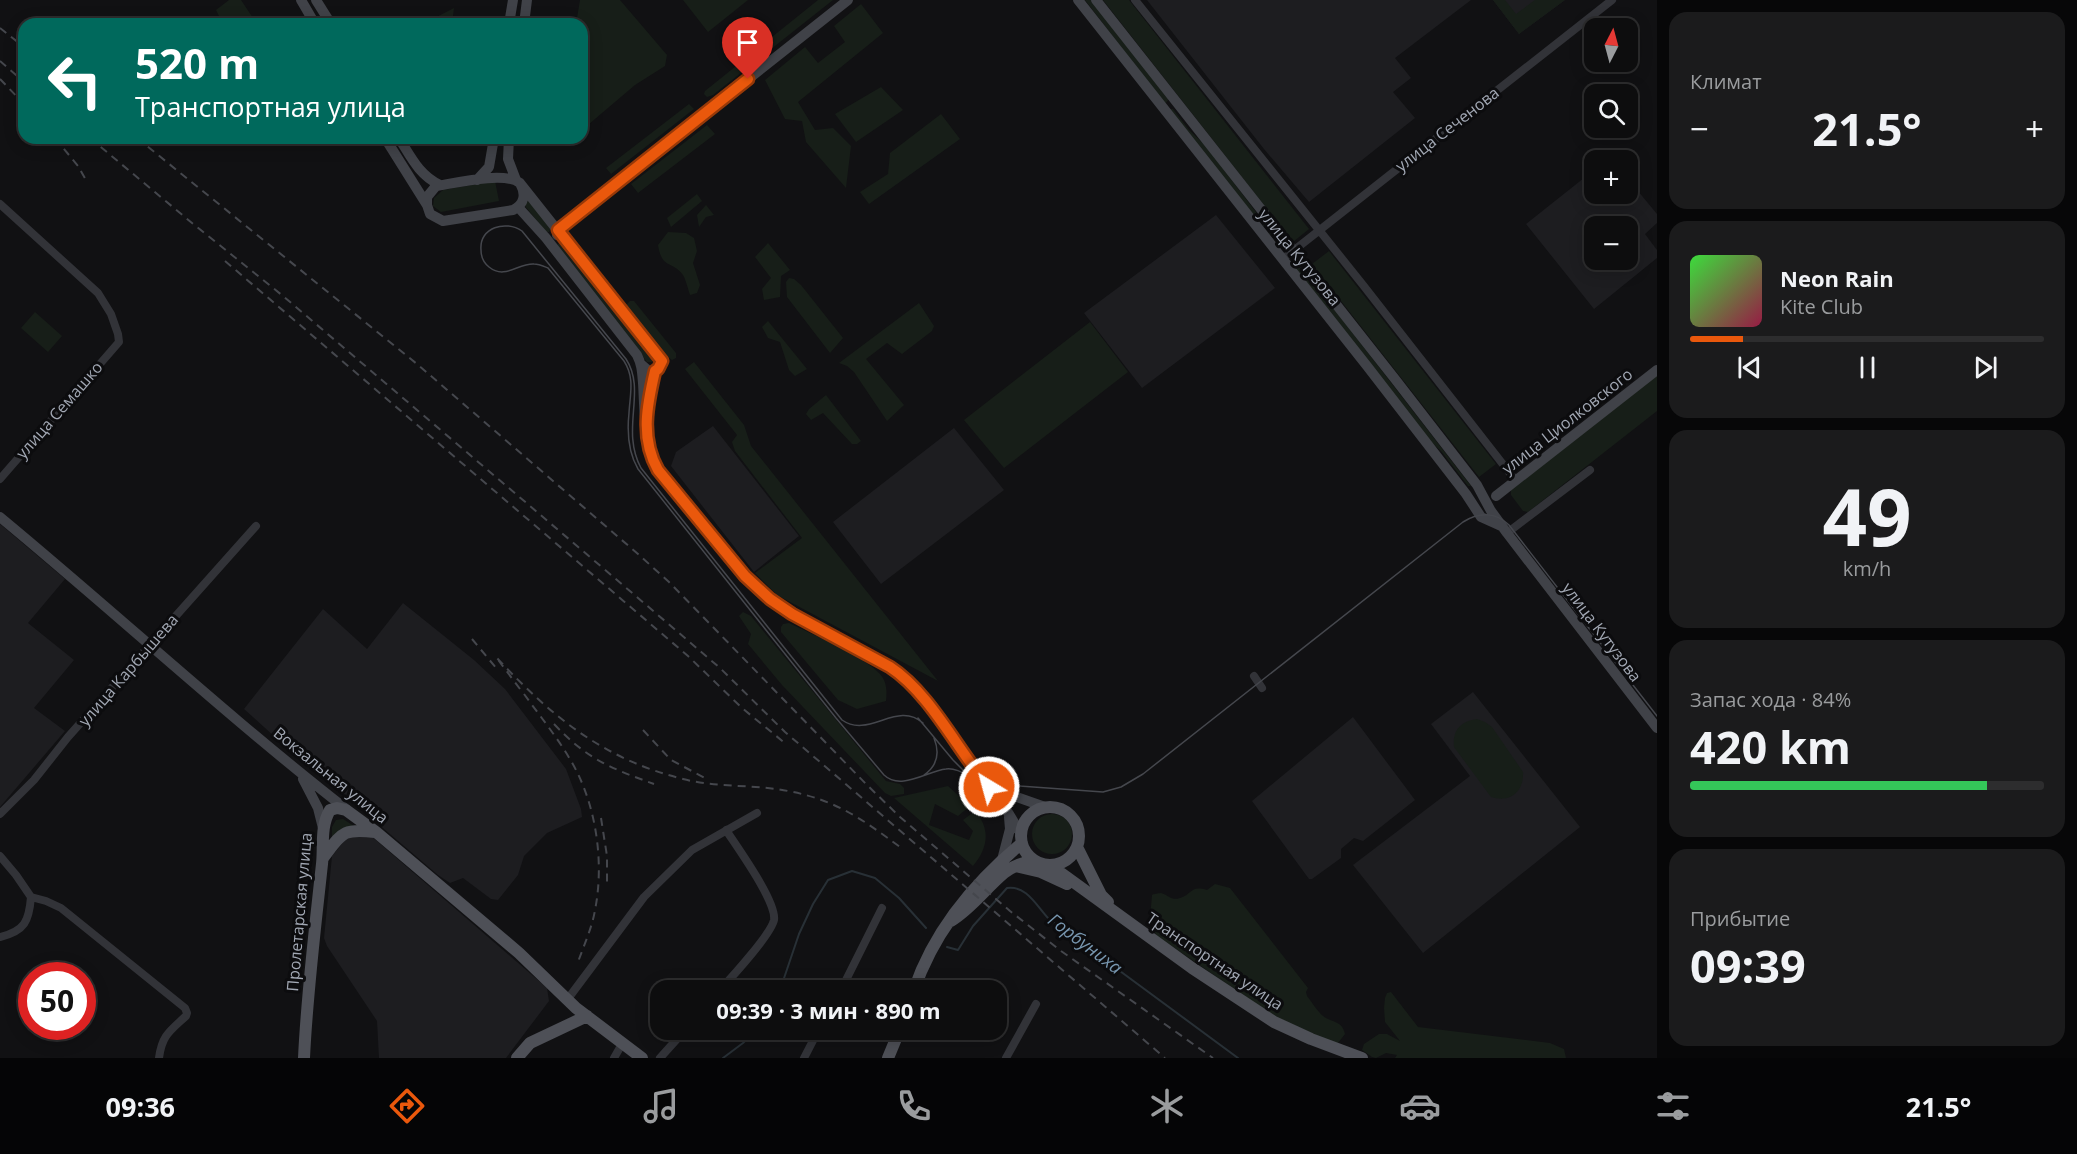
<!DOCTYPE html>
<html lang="ru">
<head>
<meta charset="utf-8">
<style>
  body { margin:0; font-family:"Open Sans",sans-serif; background:#1b1b1c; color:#f1f3f6; height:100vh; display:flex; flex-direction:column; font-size:22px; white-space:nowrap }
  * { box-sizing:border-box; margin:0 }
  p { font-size:20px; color:#9a9c9e }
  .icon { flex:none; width:33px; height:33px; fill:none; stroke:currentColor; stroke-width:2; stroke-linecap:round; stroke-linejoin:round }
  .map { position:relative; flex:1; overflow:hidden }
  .side { display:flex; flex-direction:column; gap:12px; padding:12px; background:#070708; width:420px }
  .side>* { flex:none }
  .top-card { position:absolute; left:18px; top:18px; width:570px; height:126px; border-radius:18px; box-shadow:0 3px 15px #0003,0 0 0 2px #2d2d2e; background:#00695c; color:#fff; overflow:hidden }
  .needle { width:39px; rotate:6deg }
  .fabs { position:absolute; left:1584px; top:18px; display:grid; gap:12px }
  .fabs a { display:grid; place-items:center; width:54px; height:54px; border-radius:12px; background:#0d0d0e; box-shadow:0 3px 15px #0003,0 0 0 2px #2d2d2e; font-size:30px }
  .speed { position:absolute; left:18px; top:962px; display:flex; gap:12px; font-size:30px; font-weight:700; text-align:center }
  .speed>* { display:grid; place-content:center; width:78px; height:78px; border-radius:50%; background:#0d0d0e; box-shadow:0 3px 15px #0003,0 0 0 2px #2d2d2e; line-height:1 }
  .speed .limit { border:9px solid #d22; background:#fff; color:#111 }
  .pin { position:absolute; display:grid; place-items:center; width:51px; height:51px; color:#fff; margin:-62px -26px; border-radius:50% 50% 50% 0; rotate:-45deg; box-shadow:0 0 6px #0007 }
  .pin .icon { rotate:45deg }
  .me { position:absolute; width:66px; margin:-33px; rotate:323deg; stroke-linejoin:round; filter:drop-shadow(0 0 4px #0008) }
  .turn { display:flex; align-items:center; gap:21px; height:126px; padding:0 18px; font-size:27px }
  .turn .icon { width:78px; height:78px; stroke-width:2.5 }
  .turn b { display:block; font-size:42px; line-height:51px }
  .big { font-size:45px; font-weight:700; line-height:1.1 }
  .side .tile { flex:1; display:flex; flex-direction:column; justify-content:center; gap:9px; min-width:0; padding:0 21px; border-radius:18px; background:#1b1b1c }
  .side .dial { align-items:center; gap:0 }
  .dial b { font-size:78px; line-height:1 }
  .song { display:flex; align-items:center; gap:18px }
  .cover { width:72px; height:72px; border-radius:9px; background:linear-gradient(135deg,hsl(120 70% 55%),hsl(340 70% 35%)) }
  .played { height:6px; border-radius:3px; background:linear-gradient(90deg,#ea580c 15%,#2d2d2e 15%) }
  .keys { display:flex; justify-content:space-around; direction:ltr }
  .heat { display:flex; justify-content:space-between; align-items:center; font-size:33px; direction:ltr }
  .charge { height:9px; border-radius:4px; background:linear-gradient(90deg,#34c759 84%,#2d2d2e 0) }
  .trip { position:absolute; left:650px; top:980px; width:357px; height:60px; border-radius:18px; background:#0d0d0e; box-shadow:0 3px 15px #0003,0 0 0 2px #2d2d2e; font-weight:700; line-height:60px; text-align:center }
  .dock { display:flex; height:96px; justify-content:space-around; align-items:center; background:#050506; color:#9a9c9e }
  .dock .icon { width:42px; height:42px }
  .dock .selected { color:#ea580c }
  .dock b { font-size:27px; color:#f1f3f6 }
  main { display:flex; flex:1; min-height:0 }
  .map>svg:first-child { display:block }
  .built { fill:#1d1d20; fill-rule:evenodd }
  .green { fill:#171e18 }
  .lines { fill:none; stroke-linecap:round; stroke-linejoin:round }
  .stream { stroke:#283036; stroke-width:2 }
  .street { stroke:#323338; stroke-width:8 }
  .secondary { stroke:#404248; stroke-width:10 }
  .primary { stroke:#4e5057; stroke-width:12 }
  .tram { stroke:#45474d; stroke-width:1.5 }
  .rail { stroke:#45474d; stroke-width:2; stroke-dasharray:8 6; stroke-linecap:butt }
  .route-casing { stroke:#983908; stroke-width:15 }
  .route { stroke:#ea580c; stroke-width:10 }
  .labels { text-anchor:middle; stroke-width:6; stroke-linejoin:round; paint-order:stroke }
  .street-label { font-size:16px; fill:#a2a8b4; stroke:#0c0c0e }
  .water-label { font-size:18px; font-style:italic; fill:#7897b0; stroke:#0c0c0e }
</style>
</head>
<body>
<main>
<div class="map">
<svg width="1657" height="1058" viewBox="0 0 1657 1058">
  <rect width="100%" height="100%" fill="#111113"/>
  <!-- built -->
  <path class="built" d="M1147,0H1471L1395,58L1411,78L1393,92L1415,118L1309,202L1264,149Z
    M1493,0H1565L1519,34Z
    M1594,170V194H1628V179L1657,214V223L1645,234L1657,250V258L1594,309L1526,224ZM1594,226H1628V260H1594Z
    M1216,215L1275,288L1142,388L1084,313Z
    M713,426L799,536L754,572L671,466L676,452Z
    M954,428L1004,490L881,584L833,522Z
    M0,524L65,579L28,623L74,660L34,708L65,731L0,807Z
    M403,603L474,660L505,689L566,769L581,809L582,817L547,833L524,856L518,875L498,900L491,899L463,878L450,883L438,875L336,788L319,768L311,761L308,756L290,741L285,746L244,709L323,609L367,649Z
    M1473,692L1580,827L1423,953L1353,865L1470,776L1431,724Z
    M1353,717L1415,800L1363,841L1354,838L1341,849V858L1312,879H1309L1252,801Z
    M350,834L370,835L547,988L549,1001L506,1058H379L377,1021L327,946L324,938L332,856Z"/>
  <!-- green -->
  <path class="green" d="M229,0H241L257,24H227L220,18L216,10Z
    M580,0H620L667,55L665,66L635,85L582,130V24H576Z
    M683,0H748L708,32Z
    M818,0H833L713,95L707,97L704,94L705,91Z
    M1085,0H1091L1169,99L1165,104Z
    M1103,0H1129L1309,229L1293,242Z
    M1493,0H1505L1516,14L1535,0H1565L1519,34Z
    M861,4L883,33L798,102L815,130L833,128L851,146L846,188L806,142L802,121L785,119L765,80L805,47L818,63L845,42L834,26Z
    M454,8L452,24H423Z
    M881,87L903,110L856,142L835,114Z
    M689,104L694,109L611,174L606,168Z
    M1170,109H1173L1189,130L1205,145L1284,249H1282L1261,223L1251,215Z
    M941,114L960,139L869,204L860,192L888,174L890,153Z
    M707,125L715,134L638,193L631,184Z
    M495,181L499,201L441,212L433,206L434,198L443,190Z
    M697,194L702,201L671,227L667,218Z
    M528,200L551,228L549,232H546L525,206Z
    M706,205L714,215L706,217L699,227L697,215Z
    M668,232L686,233L694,238L697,251L693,263L700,285L697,293L690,295C688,289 686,280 683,275C672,260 662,270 658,245Z
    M560,242L652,358V362H647L557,247V245Z
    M768,243L790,270L781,276L780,297L764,300L762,289L771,278L755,257Z
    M1329,251L1496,464L1479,477L1312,264Z
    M1298,264L1300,265L1471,486H1468L1441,451L1429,440L1295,267Z
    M789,278L794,279L801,285L843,338L830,353L787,297L786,282Z
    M630,301H634L676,353V358L672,360L668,357L627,307V304Z
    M919,303L934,326L932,331L902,354L887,343L866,359L904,405L887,421L854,372L847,366L839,363Z
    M35,312L62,336L48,352L21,328Z
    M768,321L807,369L795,376L789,370L780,342L768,338L762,327Z
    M1090,322L1128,372L1004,468L964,420Z
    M694,362L744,425L751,446L938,681L777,595L755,573L802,538L735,451L732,442L737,435L685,369Z
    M1657,375V411L1528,512L1523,511L1511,495V490Z
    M826,395L861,441L857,444H852L823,413L811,420L806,414L809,409Z
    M743,612L751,616L886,781L900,784L904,788V794L891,796L885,793L782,685L748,644L751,634L739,616Z
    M789,623C815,636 861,654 880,674C887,682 887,691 886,701L857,709L838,700L781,632V627L783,624Z
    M1477,719L1485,722L1492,727L1523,772C1524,792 1510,803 1491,797L1454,747C1452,730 1461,721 1477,719Z
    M948,786L970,806L958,816L935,804L929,825L969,840L973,831L963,820L975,811C991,829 988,848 973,866L894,798Z
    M1032 834a20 20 0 1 1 40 0a20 20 0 1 1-40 0Z
    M343,819L354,826L332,838V827L336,820Z
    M1215,884L1230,888L1308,988L1306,992L1307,996C1312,1002 1317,1011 1323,1016C1332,1023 1342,1020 1345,1034L1338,1043L1329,1041L1274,1016L1157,936L1155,933L1157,926L1150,918L1152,895C1152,894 1161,893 1161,893C1168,895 1172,901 1180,898C1193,894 1190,885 1207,890Z
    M1391,992L1418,1027L1550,1043L1564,1049L1566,1058H1395L1397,1055L1386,1053L1376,1058L1372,1057L1362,1050L1364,1044L1379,1034H1387L1400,1041L1385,1022L1384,1008L1385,998L1387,993Z"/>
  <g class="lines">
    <!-- stream -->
    <path class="stream" d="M947,947L958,950L973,926L1007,888C1026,885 1036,905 1048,918L1238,1058
      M780,990L799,934L813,904L828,880L852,871L875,878L899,898L926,928
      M723,1058L743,1043L757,1029"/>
    <!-- street -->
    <path class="street" d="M1135,0L1363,285L1516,481
      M0,204L98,293L111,314L118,334L119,342L0,479
      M1283,259L1612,0
      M1507,533L1590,470
      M1254,676L1262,688
      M0,814L34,780L68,737L256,526
      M0,856L16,875L31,897L46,901L61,908L185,1008L187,1013L186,1016C170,1031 162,1035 159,1058
      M0,937C25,931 29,921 31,897
      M720,990C732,977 771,934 774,920C777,902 737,847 726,830
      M841,990L882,908
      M567,1000L644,897L692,850L757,813
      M614,1058L622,1044
      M660,1058L686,1029
      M804,1058L819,1029
      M1006,1058L1036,1004"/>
    <!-- secondary -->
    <path class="secondary" d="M301,0L315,24
      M316,0L331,24
      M1078,0L1367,366L1466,494L1481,517L1501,526
      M1096,0L1395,379L1477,485L1491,511L1507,533L1657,728
      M509,24L513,0
      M524,24L527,0
      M385,138L427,205
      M399,138C411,157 419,175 440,185
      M509,138L508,159L516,180
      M477,180L489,167L494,138
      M520,183C526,194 525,204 513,210L443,221L430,214L427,205V197L436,186C455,183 505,171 520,183L661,361L658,369C651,373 647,370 642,365
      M518,207L546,238L637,355C642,365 642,372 643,383C645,413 643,443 658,470L745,576L770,599L792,614L890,667L903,676L926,702L1009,814L1021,834
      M557,235L558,230L573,218L848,0
      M649,402L655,371
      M1496,496L1657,370
      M0,517C116,613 227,716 346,809
      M303,779L318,808L323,828
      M991,788L1045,807
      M1002,860L1010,829L1009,817"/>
    <!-- primary -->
    <path class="primary" d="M1021 836a29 29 0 1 1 58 0a29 29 0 1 1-58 0Z
      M1077,847L1101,895L1108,902
      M323,858C342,833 342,828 375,832
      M1050,865L1192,968L1274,1022L1311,1039L1362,1058
      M1016,866L1041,872L1067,884
      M951,921C972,908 985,889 1004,873C1012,866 1023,863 1034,860
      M914,990C934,931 975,882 1022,843
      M304,1058C307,993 315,929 322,864C324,846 320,827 330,810L337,808L346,810L376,832L519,953L576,1008L642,1058
      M517,1058L530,1043L587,1016
      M888,1058L900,1029"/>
    <!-- tram -->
    <path class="tram" d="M918,718L953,760L963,770
      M923,723C897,700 869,739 842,720L641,468C620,429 647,391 626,359L522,231C506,220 479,227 481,250C481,256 484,263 489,267C505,280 518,263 534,264C539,264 543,266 548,268L624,361C635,378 630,394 629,413C627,432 628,452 638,469L836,718L884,775C901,791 927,771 946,769C960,767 975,782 990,784L1103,792L1121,787L1143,774L1463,522C1479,512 1496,512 1509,525L1657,716
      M924,775C937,766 940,753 934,738"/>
    <!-- rail -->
    <path class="rail" d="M0,28L24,47
      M0,61L24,82
      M0,79L24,104
      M55,138L78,166L86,180
      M90,138L192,223L283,296L617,580L720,668L785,732L1165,1058
      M137,138L417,364L638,554L669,582L866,784L900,817L1010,911L1061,951L1213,1058
      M225,261L688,656L742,708L786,744
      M472,639L497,669
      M520,689L496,657C552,717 603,759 683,779C717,788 753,784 788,791C836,800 862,819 900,847
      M524,694C542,719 562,743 576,770C597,811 604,865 595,910C592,928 584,945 578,962
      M554,724C587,759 610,768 654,784
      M643,730L671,760L705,778
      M601,818L607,856V886"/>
  </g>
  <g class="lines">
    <!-- route casing -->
    <g class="route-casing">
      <path id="route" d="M748,79L558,230L662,361L658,369L655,371C647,405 640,438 658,470L745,576L770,599L792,614L890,667C930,693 958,751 989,787"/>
    </g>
    <!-- route -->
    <use href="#route" class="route"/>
  </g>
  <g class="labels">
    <!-- street labels -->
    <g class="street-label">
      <text transform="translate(1447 129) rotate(-38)" y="6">улица Сеченова</text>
      <text transform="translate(1300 257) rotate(51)" y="6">улица Кутузова</text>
      <text transform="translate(59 410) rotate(-49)" y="6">улица Семашко</text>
      <text transform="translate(1567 421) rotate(-38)" y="6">улица Циолковского</text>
      <text transform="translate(1602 632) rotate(53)" y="6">улица Кутузова</text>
      <text transform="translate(128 670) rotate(-49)" y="6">улица Карбышева</text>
      <text transform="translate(331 775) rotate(39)" y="6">Вокзальная улица</text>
      <text transform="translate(299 912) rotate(-85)" y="6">Пролетарская улица</text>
      <text transform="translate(1215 961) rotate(34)" y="6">Транспортная улица</text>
    </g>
    <!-- water labels -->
    <g class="water-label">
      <text transform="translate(1085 944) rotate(37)" y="6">Горбуниха</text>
    </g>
  </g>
</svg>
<div class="fabs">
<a><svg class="needle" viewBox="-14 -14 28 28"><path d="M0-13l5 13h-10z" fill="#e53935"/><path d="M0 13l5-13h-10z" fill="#9a9c9e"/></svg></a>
<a><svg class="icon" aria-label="search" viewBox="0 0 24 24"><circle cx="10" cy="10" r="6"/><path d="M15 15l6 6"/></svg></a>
<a>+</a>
<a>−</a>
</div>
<div class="speed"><div class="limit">50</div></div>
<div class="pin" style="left:748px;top:79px;background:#d93025"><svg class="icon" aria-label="arrive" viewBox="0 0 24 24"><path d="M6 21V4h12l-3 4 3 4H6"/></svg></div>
<svg class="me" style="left:989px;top:787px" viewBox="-20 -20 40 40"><circle r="17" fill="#ea580c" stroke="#fff" stroke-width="3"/><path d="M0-11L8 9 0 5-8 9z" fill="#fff"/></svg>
<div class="trip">09:39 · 3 мин · 890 m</div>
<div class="top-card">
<div class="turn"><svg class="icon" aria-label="left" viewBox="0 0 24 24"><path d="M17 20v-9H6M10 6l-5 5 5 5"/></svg><div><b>520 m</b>Транспортная улица</div></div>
</div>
</div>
<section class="side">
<div class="tile"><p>Климат</p>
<div class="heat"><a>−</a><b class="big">21.5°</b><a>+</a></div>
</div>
<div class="tile">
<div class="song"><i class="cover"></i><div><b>Neon Rain</b><p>Kite Club</p></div></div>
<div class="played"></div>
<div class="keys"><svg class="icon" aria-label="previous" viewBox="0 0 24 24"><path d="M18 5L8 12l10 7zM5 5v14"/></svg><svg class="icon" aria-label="pause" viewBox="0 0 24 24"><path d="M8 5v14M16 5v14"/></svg><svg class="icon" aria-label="next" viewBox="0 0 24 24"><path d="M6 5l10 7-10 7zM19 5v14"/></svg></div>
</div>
<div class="tile dial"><b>49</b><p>km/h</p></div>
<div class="tile"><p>Запас хода · 84%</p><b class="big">420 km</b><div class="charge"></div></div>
<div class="tile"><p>Прибытие</p><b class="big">09:39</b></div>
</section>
</main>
<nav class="dock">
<b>09:36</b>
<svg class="icon selected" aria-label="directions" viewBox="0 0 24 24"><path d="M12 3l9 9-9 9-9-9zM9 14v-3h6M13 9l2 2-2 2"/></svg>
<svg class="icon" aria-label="music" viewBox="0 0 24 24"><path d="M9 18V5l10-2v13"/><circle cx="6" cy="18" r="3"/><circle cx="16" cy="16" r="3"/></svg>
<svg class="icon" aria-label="phone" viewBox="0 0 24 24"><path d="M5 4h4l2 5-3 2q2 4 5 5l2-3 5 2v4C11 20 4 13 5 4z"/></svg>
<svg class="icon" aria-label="climate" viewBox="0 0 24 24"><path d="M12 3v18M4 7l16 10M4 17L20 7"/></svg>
<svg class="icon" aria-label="car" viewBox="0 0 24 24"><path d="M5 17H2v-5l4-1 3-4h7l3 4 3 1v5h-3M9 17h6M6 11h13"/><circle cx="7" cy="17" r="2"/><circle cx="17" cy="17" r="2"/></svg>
<svg class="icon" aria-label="filters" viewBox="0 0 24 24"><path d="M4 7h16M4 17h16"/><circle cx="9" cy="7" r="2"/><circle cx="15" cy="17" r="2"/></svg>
<b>21.5°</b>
</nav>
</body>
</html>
